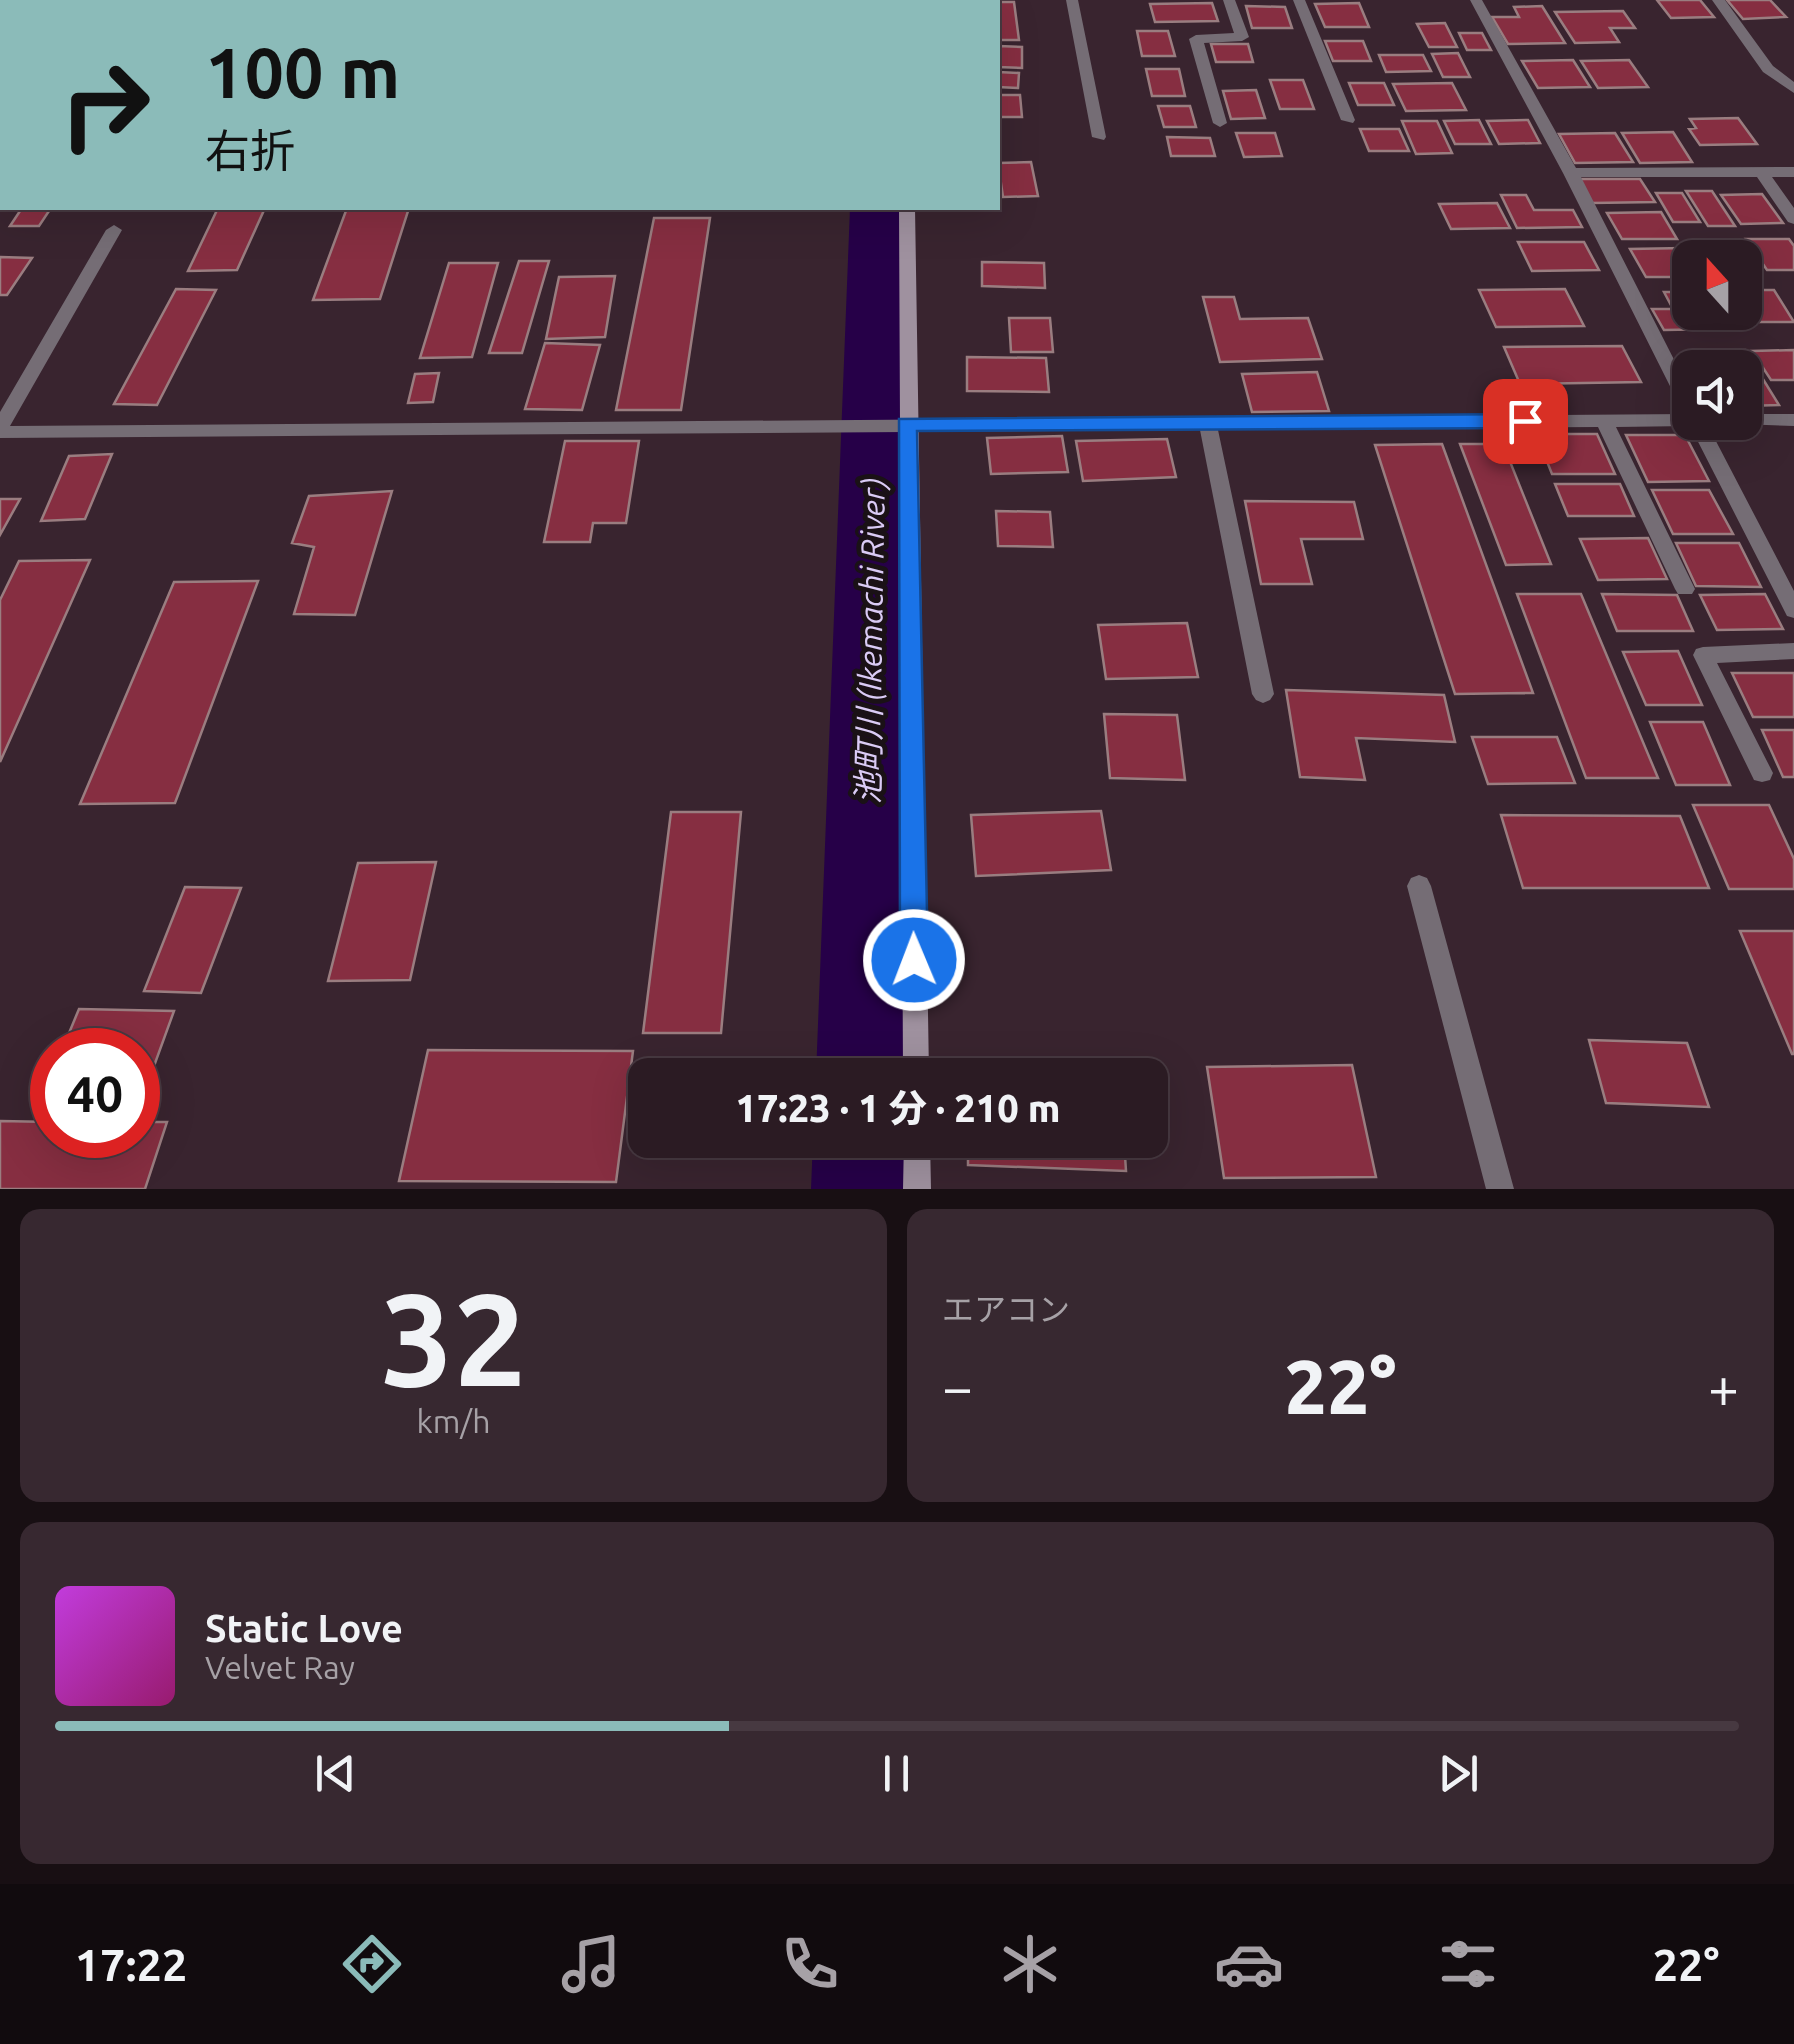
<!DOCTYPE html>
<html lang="ja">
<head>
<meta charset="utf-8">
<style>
  body { margin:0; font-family:Ubuntu,"Noto Sans JP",sans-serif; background:#372830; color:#f1f3f6; height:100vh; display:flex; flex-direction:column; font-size:38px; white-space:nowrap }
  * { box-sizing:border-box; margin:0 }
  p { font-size:32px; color:#a6a1a6 }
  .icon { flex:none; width:55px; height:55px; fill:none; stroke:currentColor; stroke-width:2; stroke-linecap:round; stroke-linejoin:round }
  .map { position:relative; height:1189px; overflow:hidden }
  .drawer { display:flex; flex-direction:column; gap:20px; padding:20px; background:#180f13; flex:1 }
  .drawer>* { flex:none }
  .hud { position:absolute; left:0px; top:0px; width:1000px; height:210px; box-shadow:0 10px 40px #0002,0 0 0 2px #473941; background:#8bbbb9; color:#111; overflow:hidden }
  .needle { width:65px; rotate:339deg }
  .fabs { position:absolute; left:1672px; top:240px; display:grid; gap:20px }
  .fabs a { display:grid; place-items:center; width:90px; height:90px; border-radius:20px; background:#2b1b23; box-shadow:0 10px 40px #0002,0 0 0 2px #473941; font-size:50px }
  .speed { position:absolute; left:30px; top:1028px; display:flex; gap:20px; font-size:50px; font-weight:700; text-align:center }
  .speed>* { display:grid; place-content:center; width:130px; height:130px; border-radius:50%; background:#2b1b23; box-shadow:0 10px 40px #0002,0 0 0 2px #473941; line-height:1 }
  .speed .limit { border:15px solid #d22; background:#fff; color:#111 }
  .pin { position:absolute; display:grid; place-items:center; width:85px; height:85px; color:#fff; margin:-42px; border-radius:20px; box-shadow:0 5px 15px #0006 }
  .me { position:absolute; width:110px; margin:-55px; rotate:359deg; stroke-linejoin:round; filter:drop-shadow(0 0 8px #0008) }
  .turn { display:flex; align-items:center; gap:35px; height:210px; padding:0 40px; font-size:45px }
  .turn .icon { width:130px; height:130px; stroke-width:2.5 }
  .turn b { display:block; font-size:70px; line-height:85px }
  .big { font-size:75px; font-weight:800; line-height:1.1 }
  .drawer .card { flex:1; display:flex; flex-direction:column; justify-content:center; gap:15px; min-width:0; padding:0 35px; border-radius:20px; background:#372830 }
  .drawer .dial { align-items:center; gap:0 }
  .dial b { font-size:130px; line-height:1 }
  .song { display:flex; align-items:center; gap:30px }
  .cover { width:120px; height:120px; border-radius:15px; background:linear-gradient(135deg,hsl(290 70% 55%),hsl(320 70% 35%)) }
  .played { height:10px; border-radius:5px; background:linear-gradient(90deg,#8bbbb9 40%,#473941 40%) }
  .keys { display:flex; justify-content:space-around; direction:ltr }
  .heat { display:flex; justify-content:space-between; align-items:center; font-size:55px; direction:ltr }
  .drawer .tiles { flex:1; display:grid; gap:20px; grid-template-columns:1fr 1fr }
  .card:last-child { grid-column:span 2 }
  .trip { position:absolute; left:628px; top:1058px; width:540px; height:100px; border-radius:20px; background:#2b1b23; box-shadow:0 10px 40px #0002,0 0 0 2px #473941; font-weight:800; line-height:100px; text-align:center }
  .tabs { display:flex; height:160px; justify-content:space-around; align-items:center; background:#110b0e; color:#a6a1a6 }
  .tabs .icon { width:70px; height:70px }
  .tabs .current { color:#8bbbb9 }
  .tabs b { font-size:45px; color:#f1f3f6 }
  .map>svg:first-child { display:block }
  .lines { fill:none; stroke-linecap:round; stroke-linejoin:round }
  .river { fill:#260048; fill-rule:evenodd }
  .building { fill:#862e41; stroke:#9a7d80; stroke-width:2.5 }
  .street { fill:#756d75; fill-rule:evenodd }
  .secondary { fill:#9f919f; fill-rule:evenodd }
  .route { fill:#1a73e8; stroke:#114b97; stroke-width:2.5 }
  .labels { text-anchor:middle; stroke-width:10; stroke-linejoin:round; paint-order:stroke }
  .water-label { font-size:32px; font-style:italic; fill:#dacbf5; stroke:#1a1116 }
</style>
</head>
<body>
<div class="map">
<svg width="1794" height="1189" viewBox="0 0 1794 1189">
  <rect width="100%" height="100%" fill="#39242f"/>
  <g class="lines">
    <!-- river -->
    <path class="river" d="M858,0H906V2H858Z
      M850,208H908L912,1075H816Z
      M813,1140H913V1189H811Z"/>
  </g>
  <!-- building -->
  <path class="building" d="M1657,0H1700L1714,17L1671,18Z
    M1727,0H1770L1786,17L1743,19Z
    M962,2H1014L1019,40H998V2Z
    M1212,3L1218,21L1155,22L1150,4Z
    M1359,3L1369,27H1325L1315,4Z
    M1246,6L1285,7L1292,28H1252Z
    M1542,6L1565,43L1508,44L1492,17H1519L1514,7Z
    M1623,11L1635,28H1610L1619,42L1575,43L1555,12Z
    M1445,23L1457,47H1429L1417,24Z
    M1137,31H1168L1175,56H1142Z
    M1459,33H1482L1491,50H1467Z
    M1325,41H1363L1371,61H1333Z
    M1211,44H1248L1253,62H1216Z
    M998,46L1022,47V68L998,67Z
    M1458,53L1470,77H1443L1432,54Z
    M1379,55H1423L1431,71L1386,72Z
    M1573,60L1590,87L1538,88L1522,61Z
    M1629,60L1648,87L1598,88L1581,61Z
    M1146,69H1179L1185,96H1152Z
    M998,72L1019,73L1018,88L998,87Z
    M1270,80H1303L1314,109H1280Z
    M1349,83H1384L1394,105H1358Z
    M1452,83L1466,110L1406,111L1393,84Z
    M1256,90L1265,118L1231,119L1223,91Z
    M998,95H1020L1022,117H998Z
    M1158,106H1190L1196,127H1164Z
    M1738,118L1757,144L1700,145L1689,129L1696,128L1690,119Z
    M1479,120L1491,144H1455L1444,121Z
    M1528,120L1540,143L1499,144L1487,121Z
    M1402,121H1437L1452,153L1416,154Z
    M1360,129H1399L1409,151H1369Z
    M1673,132L1692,162L1640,163L1622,133Z
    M1236,133H1275L1282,156L1244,157Z
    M1615,133L1633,162L1575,163L1559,134Z
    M1167,137L1210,138L1215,156H1171Z
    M1031,162L1038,196L1003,197L998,163Z
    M1579,179H1640L1655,202L1592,203Z
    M1686,191H1712L1735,226H1708Z
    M1656,193H1682L1700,222H1673Z
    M1762,194L1783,223L1741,224L1721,195Z
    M1501,195H1526L1534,210H1573L1582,227L1517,228Z
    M1497,203L1510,228L1451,229L1439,204Z
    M22,208H51L39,226H10Z
    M218,208H265L237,270L188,271Z
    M347,208H409L380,299L313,300Z
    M1661,212L1677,239H1622L1607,213Z
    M654,218H710L681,410H616Z
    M1746,239H1789L1794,246V270H1767Z
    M1518,242H1584L1599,270L1532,271Z
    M1684,248L1690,258V277H1646L1630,249Z
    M0,257L32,258L7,295H0Z
    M519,261H549L522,353H489Z
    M982,262L1044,263L1045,288L982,286Z
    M449,263H498L472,357L420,358Z
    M615,276L605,337L546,339L559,277Z
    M176,289L216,290L157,405L114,404Z
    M1565,289L1584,326L1496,327L1479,290Z
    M1745,290H1774L1794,322H1740L1734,312H1745Z
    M1664,292H1690V312H1711L1722,329L1664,330L1652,309H1673Z
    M1203,297H1234L1240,319L1308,318L1322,359L1220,362Z
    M1009,318H1050L1053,352H1011Z
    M545,343L600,345L582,410L525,409Z
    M1622,346L1641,382L1520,384L1504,347Z
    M1745,350L1779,405L1745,406V368H1690V388L1676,364H1714L1706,351Z
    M1794,350V380H1771L1752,351Z
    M967,357L1046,358L1049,392L967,391Z
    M1317,372L1329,411L1252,412L1242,374Z
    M439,373L433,402L408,403L415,374Z
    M1536,434H1597L1615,474H1552Z
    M1626,435H1685L1709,481L1648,482Z
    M1062,436L1068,472L991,474L987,438Z
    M1167,439L1176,477L1083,481L1076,441Z
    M565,441H639L626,523H593L590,542H544Z
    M1442,444L1533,693L1455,694L1375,445Z
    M1460,444H1503L1551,564L1506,565Z
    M112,454L85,519L41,521L69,456Z
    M1555,484H1620L1634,516H1568Z
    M1652,490H1709L1733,534H1673Z
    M392,491L355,615L294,614L314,547L292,543L309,496Z
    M0,499H20L0,535Z
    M1245,501L1354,502L1363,539H1301L1312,584H1261Z
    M996,511L1050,512L1053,547L998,546Z
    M1648,538L1667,579L1598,580L1580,539Z
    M1676,543H1739L1761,587L1696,586Z
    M90,560L0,762V600L19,561Z
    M258,581L175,803L80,804L174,582Z
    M1517,594H1581L1658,778H1586Z
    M1602,594L1677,595L1693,631H1617Z
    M1765,594L1783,629L1717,630L1700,595Z
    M1187,623L1198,677L1106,679L1098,625Z
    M1678,651L1702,705H1646L1623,652Z
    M1732,673H1794V717H1753Z
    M1286,690L1444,695L1455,742L1356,738L1365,780L1300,777Z
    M1104,714L1177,715L1185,780L1110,778Z
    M1650,722H1703L1730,785H1676Z
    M1762,730H1794V777H1783Z
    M1472,737H1557L1575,783L1488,784Z
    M1693,805H1769L1794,859V889H1729Z
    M1101,811L1111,870L976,876L971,815Z
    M671,812H741L721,1033H643Z
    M1501,815L1680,816L1709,888H1523Z
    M436,862L410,980L328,981L358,863Z
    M185,887L241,888L201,993L144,991Z
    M1740,931H1794V1054H1792Z
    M79,1009L174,1011L138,1110V1050H62Z
    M1589,1040L1687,1043L1709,1107L1606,1103Z
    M428,1050L633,1051L616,1182L399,1181Z
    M1352,1065L1376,1177L1224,1178L1207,1067Z
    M969,1069L1119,1073V1075H969Z
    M52,1073V1109H38Z
    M0,1121L52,1122V1135H138V1122H167L145,1189H0Z
    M968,1140H1124L1126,1171L968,1165Z"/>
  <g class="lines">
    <!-- street -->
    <path class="street" d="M1066,0H1078L1106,137L1104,140L1092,137Z
      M1223,0H1235L1249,37L1242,41L1204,43L1227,123L1220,127L1213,123L1189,39L1196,35L1234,33Z
      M1293,0H1305L1355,120L1353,123L1341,120Z
      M1470,0H1482L1576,168L1794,167V177H1772L1794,208V224L1788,222L1757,177H1581L1690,391V422H1706L1794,591V618L1787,616L1690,426L1616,427L1695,589L1692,594H1678L1675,589L1598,427L1218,430L1274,694L1270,700L1263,703L1256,700L1252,694L1200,430L0,438V412L106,230L114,225L122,230L10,426L1689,414L1681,408L1563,173Z
      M1712,0H1725L1773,66L1794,82V93L1763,72Z
      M1745,414H1794V426L1739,424L1745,422Z
      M1794,643V659L1717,663L1773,773L1770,780L1762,782L1754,780L1693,655L1696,649L1703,647Z
      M1419,875L1427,878L1431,886L1514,1189H1486L1407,886L1411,878Z"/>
    <!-- secondary -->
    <path class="secondary" d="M902,0H914V2H902Z
      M899,208H915L929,1075H903Z
      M904,1140H930L931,1189H903Z"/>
  </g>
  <!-- route -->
  <path class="route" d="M1525,414L1535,421L1525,428L917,431L928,960L924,969L914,973L904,969L900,960L899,419Z"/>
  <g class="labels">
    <!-- water labels -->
    <g class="water-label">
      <text transform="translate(871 641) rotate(-89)" y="11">池町川 (Ikemachi River)</text>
    </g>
  </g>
</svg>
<div class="fabs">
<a><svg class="needle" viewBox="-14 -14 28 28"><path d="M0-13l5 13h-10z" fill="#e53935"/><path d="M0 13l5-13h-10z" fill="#a6a1a6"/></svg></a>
<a><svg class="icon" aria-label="sound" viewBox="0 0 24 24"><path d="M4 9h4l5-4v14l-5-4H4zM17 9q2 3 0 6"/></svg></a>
</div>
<div class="speed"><div class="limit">40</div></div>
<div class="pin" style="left:1525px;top:421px;background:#d93025"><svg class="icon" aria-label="arrive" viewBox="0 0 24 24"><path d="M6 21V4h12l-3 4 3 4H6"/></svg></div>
<svg class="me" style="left:914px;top:960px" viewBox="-20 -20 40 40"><circle r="17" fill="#1a73e8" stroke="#fff" stroke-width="3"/><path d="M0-11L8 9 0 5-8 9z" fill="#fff"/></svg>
<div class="trip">17:23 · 1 分 · 210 m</div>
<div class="hud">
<div class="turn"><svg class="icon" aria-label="right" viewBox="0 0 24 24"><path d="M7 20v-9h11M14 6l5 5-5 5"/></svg><div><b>100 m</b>右折</div></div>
</div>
</div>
<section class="drawer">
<div class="tiles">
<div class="card dial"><b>32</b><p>km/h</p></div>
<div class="card"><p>エアコン</p>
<div class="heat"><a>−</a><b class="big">22°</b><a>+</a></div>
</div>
<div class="card">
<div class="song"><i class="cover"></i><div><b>Static Love</b><p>Velvet Ray</p></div></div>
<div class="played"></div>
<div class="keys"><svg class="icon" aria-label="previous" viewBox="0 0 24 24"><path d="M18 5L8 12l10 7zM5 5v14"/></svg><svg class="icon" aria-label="pause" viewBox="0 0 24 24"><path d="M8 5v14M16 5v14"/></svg><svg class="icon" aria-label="next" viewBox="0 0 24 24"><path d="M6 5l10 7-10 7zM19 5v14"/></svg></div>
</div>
</div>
</section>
<nav class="tabs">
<b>17:22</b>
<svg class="icon current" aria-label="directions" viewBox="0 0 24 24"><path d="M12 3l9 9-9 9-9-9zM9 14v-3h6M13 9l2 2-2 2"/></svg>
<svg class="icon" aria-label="music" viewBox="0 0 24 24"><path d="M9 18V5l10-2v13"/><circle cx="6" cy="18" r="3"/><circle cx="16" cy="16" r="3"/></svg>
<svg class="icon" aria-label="phone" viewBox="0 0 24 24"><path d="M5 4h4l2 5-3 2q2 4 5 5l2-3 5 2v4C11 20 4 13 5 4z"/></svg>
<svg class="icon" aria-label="climate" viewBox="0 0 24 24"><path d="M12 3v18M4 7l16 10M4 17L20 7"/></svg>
<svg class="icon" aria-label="car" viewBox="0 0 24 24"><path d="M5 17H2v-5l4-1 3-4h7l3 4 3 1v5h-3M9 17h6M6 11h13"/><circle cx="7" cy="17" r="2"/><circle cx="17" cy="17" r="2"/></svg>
<svg class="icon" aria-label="filters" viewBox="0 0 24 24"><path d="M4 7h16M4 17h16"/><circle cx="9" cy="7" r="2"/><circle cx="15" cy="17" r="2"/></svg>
<b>22°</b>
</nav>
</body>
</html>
